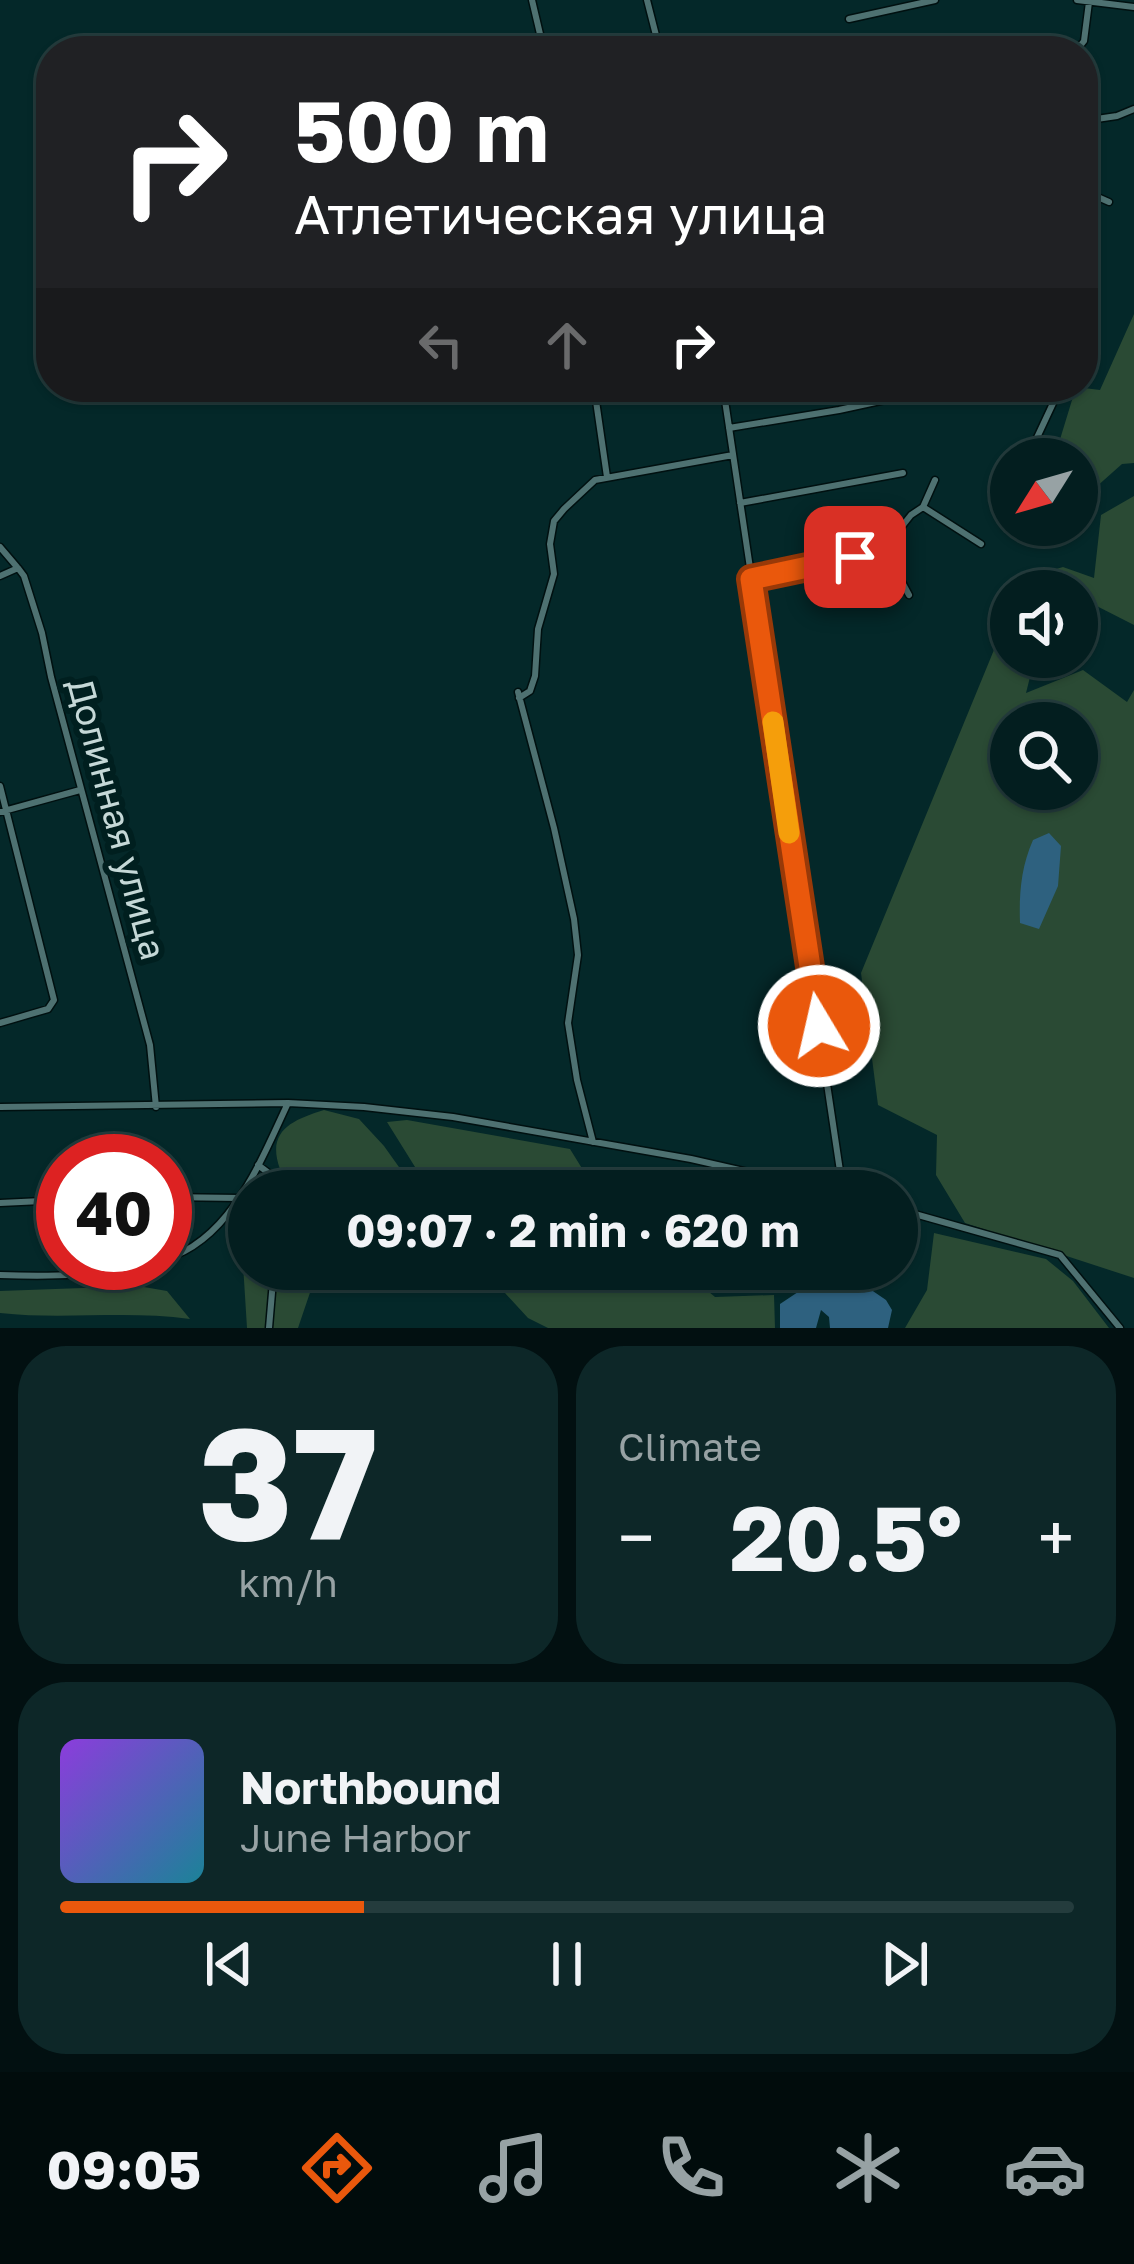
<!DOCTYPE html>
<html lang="en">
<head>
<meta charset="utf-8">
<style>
  body { margin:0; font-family:"Golos Text",sans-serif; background:#0d2728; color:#f1f3f6; height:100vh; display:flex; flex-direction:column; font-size:45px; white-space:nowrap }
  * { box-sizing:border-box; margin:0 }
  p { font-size:39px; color:#97a2a4 }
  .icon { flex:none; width:66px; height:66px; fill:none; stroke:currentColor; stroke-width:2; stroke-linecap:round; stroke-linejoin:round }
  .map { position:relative; height:1328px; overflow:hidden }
  .drawer { display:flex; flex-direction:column; gap:18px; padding:18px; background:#021011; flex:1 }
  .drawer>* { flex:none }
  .top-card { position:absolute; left:36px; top:36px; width:1062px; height:366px; border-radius:48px; box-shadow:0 3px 9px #0004,0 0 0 3px #243c3d; background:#202124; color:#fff; overflow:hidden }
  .needle { width:78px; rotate:233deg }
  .tools { position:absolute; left:990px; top:438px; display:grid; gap:24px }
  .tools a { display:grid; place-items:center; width:108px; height:108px; border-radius:50%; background:#031e1f; box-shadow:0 3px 9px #0004,0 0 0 3px #243c3d; font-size:60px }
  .speed { position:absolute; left:36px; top:1134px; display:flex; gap:24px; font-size:60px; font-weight:700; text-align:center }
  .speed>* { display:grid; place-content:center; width:156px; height:156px; border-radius:50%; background:#031e1f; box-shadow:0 3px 9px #0004,0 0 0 3px #243c3d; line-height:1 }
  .speed .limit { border:18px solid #d22; background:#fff; color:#111 }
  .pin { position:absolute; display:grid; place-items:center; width:102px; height:102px; color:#fff; margin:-51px; border-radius:24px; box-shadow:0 6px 18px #0006 }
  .me { position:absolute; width:132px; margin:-66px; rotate:351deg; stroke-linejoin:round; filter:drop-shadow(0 0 9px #0008) }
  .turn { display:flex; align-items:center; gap:42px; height:252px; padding:0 60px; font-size:54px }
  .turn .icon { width:156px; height:156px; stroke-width:2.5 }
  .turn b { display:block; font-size:84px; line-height:102px }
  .lanes { display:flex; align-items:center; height:114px; padding:0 60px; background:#0003; justify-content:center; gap:60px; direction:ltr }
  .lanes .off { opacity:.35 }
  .big { font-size:90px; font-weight:700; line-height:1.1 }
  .drawer .card { flex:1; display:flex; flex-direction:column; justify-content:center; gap:18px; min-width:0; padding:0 42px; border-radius:48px; background:#0d2728 }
  .drawer .dial { align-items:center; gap:0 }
  .dial b { font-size:156px; line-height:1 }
  .song { display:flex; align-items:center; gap:36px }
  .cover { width:144px; height:144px; border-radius:18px; background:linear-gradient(135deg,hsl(270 70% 55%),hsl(190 70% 35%)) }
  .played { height:12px; border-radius:6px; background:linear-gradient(90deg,#ea580c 30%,#243c3d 30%) }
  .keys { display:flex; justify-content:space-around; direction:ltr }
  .heat { display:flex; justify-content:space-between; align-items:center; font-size:66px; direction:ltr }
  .drawer .tiles { flex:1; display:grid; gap:18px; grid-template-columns:1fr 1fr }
  .card:last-child { grid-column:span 2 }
  .trip { position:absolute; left:228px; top:1170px; width:690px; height:120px; border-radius:60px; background:#031e1f; box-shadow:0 3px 9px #0004,0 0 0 3px #243c3d; font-weight:700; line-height:120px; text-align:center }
  .menu { display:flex; height:192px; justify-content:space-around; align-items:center; background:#010c0c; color:#97a2a4 }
  .menu .icon { width:84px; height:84px }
  .menu .current { color:#ea580c }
  .menu b { font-size:54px; color:#f1f3f6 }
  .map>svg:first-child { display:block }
  .green { fill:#2a4a34; fill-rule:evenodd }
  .water { fill:#2e617f }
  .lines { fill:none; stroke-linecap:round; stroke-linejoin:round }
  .minor-casing { stroke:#001010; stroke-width:9 }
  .minor { stroke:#4e7171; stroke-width:6 }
  .route-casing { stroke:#983908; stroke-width:30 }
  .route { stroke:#ea580c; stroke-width:21 }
  .slow { stroke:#f59e0b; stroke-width:21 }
  .labels { text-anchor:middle; stroke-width:12; stroke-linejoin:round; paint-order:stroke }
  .street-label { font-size:36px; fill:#c5d8d7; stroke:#001f1f }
</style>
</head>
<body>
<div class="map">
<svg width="1134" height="1328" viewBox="0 0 1134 1328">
  <rect width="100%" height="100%" fill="#042829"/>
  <!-- green -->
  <path class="green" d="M1134,314V463L1122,464L1086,496L1077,490V459H1054L1076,387L1100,390Z
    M1134,496V625L1077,596V591H1032L1029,577L1063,567L1094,578L1101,515Z
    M1003,628L1011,633V657H1035L1026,693L1083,670L1127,702L1134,690V1278L965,1223L936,1175L937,1135L878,1105L861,973ZM1011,723H1077V789H1011Z
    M324,1110L359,1119L384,1146L416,1191H346L326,1181L280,1169C266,1131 292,1120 324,1110Z
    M407,1120L570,1149L596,1191H430L387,1122Z
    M288,1178L315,1191H249V1269H318L298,1328H247L239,1200L256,1180Z
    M934,1233L1046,1259L1073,1281L1109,1328H905L927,1290Z
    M483,1269H682L715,1297L774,1295L775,1328H548L528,1318Z
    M138,1286L167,1291L190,1319C127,1310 63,1320 0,1313V1291Z"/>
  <!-- water -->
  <path class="water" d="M1049,833L1061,846L1058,886L1039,929L1020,923C1019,894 1021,867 1033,840Z
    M864,1285L886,1300L892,1310L888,1328H830L829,1317L821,1310L816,1328H780V1304L804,1288Z"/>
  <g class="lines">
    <!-- minor casing -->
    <g class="minor-casing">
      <path id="minor" d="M532,0L544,51
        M647,0L660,51
        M1077,0L1134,7
        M849,19L935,0
        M464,51L467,41
        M1058,51L1080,46L1084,41L1089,2
        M1083,121L1117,116L1134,109
        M1083,200L1100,198L1109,202
        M1083,278L1087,277
        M1083,362H1084
        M594,387L607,477
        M723,387L843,1191
        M729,428L839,410L945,387
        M1027,459L1055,399L1056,387
        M740,503L903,473
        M923,507L981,544
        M0,547L17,567
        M884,549L909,595
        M0,576L18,568L24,576L42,633L51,677L150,1045L156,1107
        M751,579L818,566L884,549L911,515L923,507L935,480
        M518,692L554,828L574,919L578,955L568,1023L577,1080L593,1142
        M519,698L530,691L535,676L538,629L554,574L550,544L554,521L564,509L595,480L733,455
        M0,786L54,1000L48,1009L0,1023
        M0,812L80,790
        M0,1107L288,1103L364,1107L453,1117L691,1159L832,1191
        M258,1165L286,1186V1191
        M165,1197L239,1198
        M0,1203L63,1200
        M897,1209L1060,1255L1120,1328
        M165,1259C231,1240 261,1160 288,1103
        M0,1275C51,1277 102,1276 152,1263
        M269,1328L274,1269"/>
    </g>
    <!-- minor -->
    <use href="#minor" class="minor"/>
  </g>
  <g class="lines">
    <!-- route casing -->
    <g class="route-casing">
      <path id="route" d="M819,1026L751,579L855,557"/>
    </g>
    <!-- route -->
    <use href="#route" class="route"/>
    <!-- slow -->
    <path class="slow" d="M773,722L789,833"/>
  </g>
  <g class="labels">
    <!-- street labels -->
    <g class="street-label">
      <text transform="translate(117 819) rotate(75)" y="13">Долинная улица</text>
    </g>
  </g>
</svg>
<div class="tools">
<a><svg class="needle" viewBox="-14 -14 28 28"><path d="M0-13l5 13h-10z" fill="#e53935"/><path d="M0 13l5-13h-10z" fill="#97a2a4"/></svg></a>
<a><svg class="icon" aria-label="sound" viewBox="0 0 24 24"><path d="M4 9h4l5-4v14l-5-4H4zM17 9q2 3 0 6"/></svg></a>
<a><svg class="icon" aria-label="search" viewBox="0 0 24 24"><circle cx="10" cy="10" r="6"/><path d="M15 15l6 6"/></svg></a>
</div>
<div class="speed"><div class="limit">40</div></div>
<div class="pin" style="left:855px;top:557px;background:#d93025"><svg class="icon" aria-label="arrive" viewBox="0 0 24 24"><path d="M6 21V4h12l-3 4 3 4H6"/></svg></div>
<svg class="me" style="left:819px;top:1026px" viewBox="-20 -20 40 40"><circle r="17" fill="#ea580c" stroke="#fff" stroke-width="3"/><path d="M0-11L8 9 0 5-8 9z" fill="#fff"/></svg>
<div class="trip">09:07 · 2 min · 620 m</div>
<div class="top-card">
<div class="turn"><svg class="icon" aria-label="right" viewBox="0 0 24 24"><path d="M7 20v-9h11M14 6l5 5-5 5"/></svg><div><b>500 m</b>Атлетическая улица</div></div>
<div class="lanes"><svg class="icon off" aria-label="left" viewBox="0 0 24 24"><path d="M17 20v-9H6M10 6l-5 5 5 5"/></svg><svg class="icon off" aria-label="ahead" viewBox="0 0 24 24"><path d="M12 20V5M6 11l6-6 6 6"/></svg><svg class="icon" aria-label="right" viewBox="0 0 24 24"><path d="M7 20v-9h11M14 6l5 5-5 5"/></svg></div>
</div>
</div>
<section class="drawer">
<div class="tiles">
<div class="card dial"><b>37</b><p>km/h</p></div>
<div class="card"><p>Climate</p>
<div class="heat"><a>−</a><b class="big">20.5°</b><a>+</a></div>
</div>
<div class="card">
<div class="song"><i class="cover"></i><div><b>Northbound</b><p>June Harbor</p></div></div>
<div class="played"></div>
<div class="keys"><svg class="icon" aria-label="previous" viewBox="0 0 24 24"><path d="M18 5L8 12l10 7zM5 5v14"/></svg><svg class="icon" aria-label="pause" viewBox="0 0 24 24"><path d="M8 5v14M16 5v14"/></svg><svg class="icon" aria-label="next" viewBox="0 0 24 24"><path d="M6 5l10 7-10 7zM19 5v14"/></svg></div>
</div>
</div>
</section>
<nav class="menu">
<b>09:05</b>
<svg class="icon current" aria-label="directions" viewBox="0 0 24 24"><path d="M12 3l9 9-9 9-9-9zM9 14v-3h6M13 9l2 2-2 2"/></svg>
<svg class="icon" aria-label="music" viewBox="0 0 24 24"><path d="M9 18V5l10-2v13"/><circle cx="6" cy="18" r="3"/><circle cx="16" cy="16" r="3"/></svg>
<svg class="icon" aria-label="phone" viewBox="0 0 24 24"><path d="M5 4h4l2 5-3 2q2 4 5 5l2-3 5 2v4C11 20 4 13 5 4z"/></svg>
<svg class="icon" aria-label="climate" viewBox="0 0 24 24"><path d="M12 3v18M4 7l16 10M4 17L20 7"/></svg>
<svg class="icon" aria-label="car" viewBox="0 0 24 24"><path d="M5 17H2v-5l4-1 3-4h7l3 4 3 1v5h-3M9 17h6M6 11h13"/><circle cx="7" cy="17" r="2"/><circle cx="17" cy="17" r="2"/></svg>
</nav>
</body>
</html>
